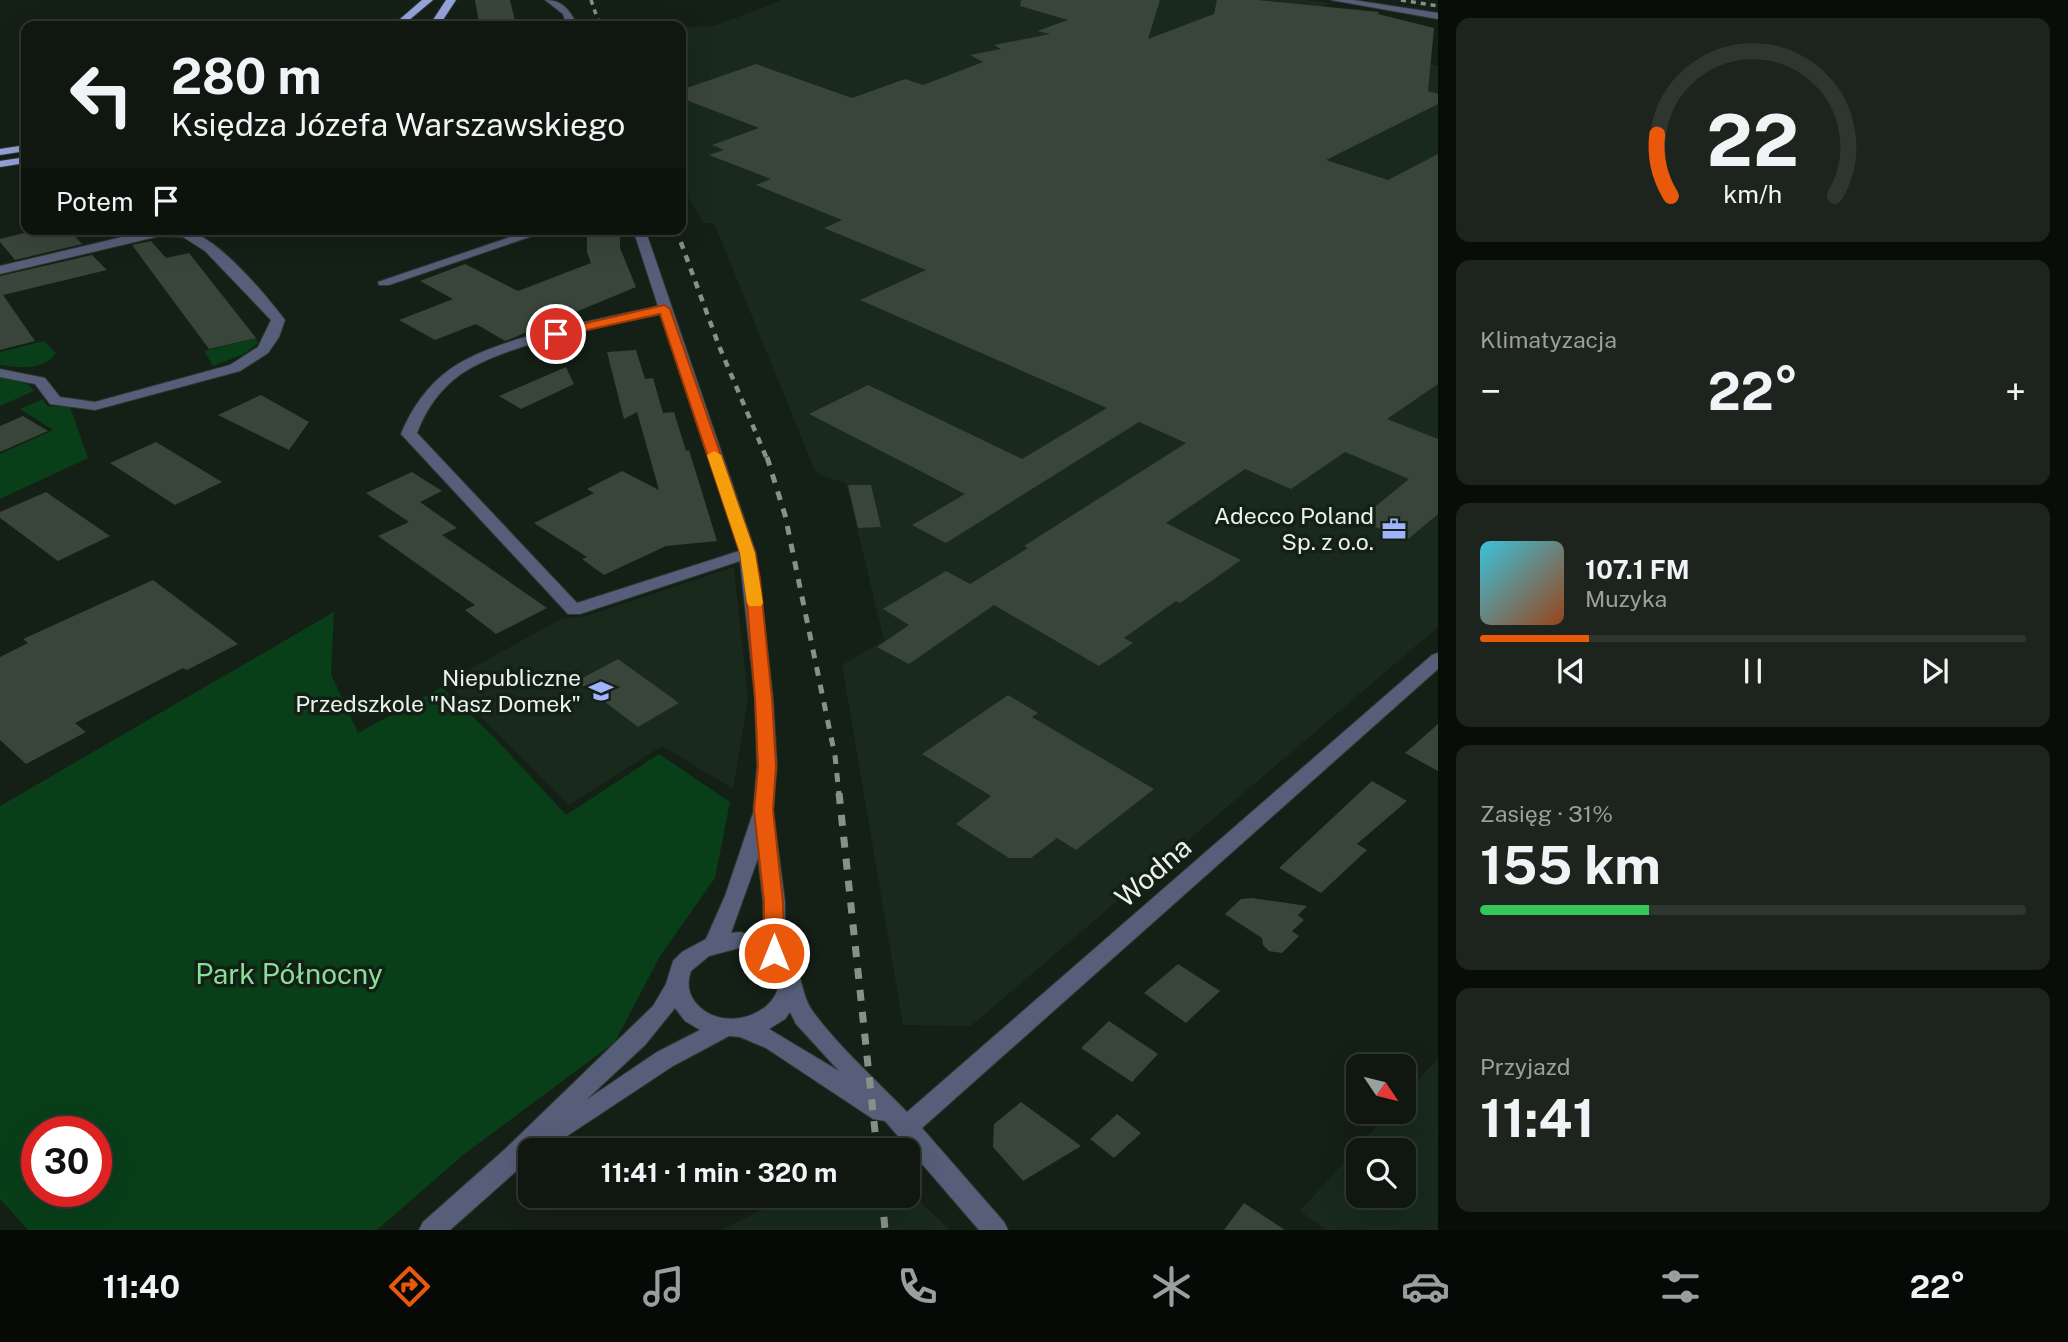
<!DOCTYPE html>
<html lang="pl">
<head>
<meta charset="utf-8">
<style>
  body { margin:0; font-family:"Public Sans",sans-serif; background:#1d241e; color:#f1f3f6; height:100vh; display:flex; flex-direction:column; font-size:26px; white-space:nowrap }
  * { box-sizing:border-box; margin:0 }
  p { font-size:23px; color:#9b9f9f }
  .icon { flex:none; width:38px; height:38px; fill:none; stroke:currentColor; stroke-width:2; stroke-linecap:round; stroke-linejoin:round }
  .map { position:relative; flex:1; overflow:hidden }
  .details { display:flex; flex-direction:column; gap:18px; padding:18px; background:#080d09; width:630px }
  .details>* { flex:none }
  .top-card { position:absolute; left:21px; top:21px; width:665px; height:214px; border-radius:14px; box-shadow:0 7px 28px #0002,0 0 0 2px #2f3630; background:#0f1710; color:#f1f3f6; overflow:hidden }
  .needle { width:46px; rotate:125deg }
  .tools { position:absolute; left:1346px; top:1054px; display:grid; gap:14px }
  .tools a { display:grid; place-items:center; width:70px; height:70px; border-radius:14px; background:#0f1710; box-shadow:0 7px 28px #0002,0 0 0 2px #2f3630; font-size:35px }
  .speed { position:absolute; left:21px; top:1116px; display:flex; gap:14px; font-size:35px; font-weight:700; text-align:center }
  .speed>* { display:grid; place-content:center; width:91px; height:91px; border-radius:50%; background:#0f1710; box-shadow:0 7px 28px #0002,0 0 0 2px #2f3630; line-height:1 }
  .speed .limit { border:10px solid #d22; background:#fff; color:#111 }
  .pin { position:absolute; display:grid; place-items:center; width:60px; height:60px; color:#fff; margin:-30px; border:4px solid #fff; border-radius:50%; box-shadow:0 2px 7px #0007 }
  .me { position:absolute; width:77px; margin:-38px; rotate:0deg; stroke-linejoin:round; filter:drop-shadow(0 0 5px #0008) }
  .turn { display:flex; align-items:center; gap:24px; height:147px; padding:0 35px; font-size:32px }
  .turn .icon { width:91px; height:91px; stroke-width:2.5 }
  .turn b { display:block; font-size:49px; line-height:60px }
  .then { display:flex; align-items:center; height:66px; padding:0 35px; background:#0003; gap:14px; font-size:26px }
  .big { font-size:52px; font-weight:700; line-height:1.1 }
  .details .widget { flex:1; display:flex; flex-direction:column; justify-content:center; gap:10px; min-width:0; padding:0 24px; border-radius:14px; background:#1d241e }
  .details .dial { align-items:center; gap:0 }
  .dial svg { height:182px; overflow:visible; fill:none; stroke:#2f3630; stroke-width:7; stroke-linecap:round; text-anchor:middle }
  .dial text { fill:#f1f3f6; stroke:none }
  .song { display:flex; align-items:center; gap:21px }
  .cover { width:84px; height:84px; border-radius:10px; background:linear-gradient(135deg,hsl(190 70% 55%),hsl(20 70% 35%)) }
  .played { height:7px; border-radius:4px; background:linear-gradient(90deg,#ea580c 20%,#2f3630 20%) }
  .keys { display:flex; justify-content:space-around; direction:ltr }
  .heat { display:flex; justify-content:space-between; align-items:center; font-size:38px; direction:ltr }
  .charge { height:10px; border-radius:5px; background:linear-gradient(90deg,#34c759 31%,#2f3630 0) }
  .trip { position:absolute; left:518px; top:1138px; width:402px; height:70px; border-radius:14px; background:#0f1710; box-shadow:0 7px 28px #0002,0 0 0 2px #2f3630; font-weight:700; line-height:70px; text-align:center }
  .tab-bar { display:flex; height:112px; justify-content:space-around; align-items:center; background:#060906; color:#9b9f9f }
  .tab-bar .icon { width:49px; height:49px }
  .tab-bar .active { color:#ea580c }
  .tab-bar b { font-size:32px; color:#f1f3f6 }
  main { display:flex; flex:1; min-height:0 }
  .map>svg:first-child { display:block }
  .built { fill:#19291c; fill-rule:evenodd }
  .green { fill:#083f19; fill-rule:evenodd }
  .building { fill:#39443a }
  .lines { fill:none; stroke-linecap:round; stroke-linejoin:round }
  .street-casing { stroke:#2e3830; stroke-width:2 }
  .primary-casing { stroke:#2e3830; stroke-width:2 }
  .street { fill:#575e79; fill-rule:evenodd }
  .primary { fill:#94a2da; fill-rule:evenodd }
  .rail-far3 { stroke:#889189; stroke-width:3.5; stroke-dasharray:5 5; stroke-linecap:butt }
  .rail-far2 { stroke:#889189; stroke-width:4.5; stroke-dasharray:7 7; stroke-linecap:butt }
  .rail-far1 { stroke:#889189; stroke-width:5; stroke-dasharray:9 9; stroke-linecap:butt }
  .rail { stroke:#889189; stroke-width:7; stroke-dasharray:11 11; stroke-linecap:butt }
  .route { fill:#ea580c; stroke:#983908; stroke-width:2 }
  .slow { fill:#f59e0b }
  .labels { text-anchor:middle; stroke-width:7; stroke-linejoin:round; paint-order:stroke }
  .poi-label { font-size:23px; fill:#ebf2ec; stroke:#141f16; text-anchor:end }
  .near-street-label { font-size:28px; fill:#ebf2ec; stroke:#141f16 }
  .near-park-label { font-size:28px; fill:#89de99; stroke:#141f16 }
</style>
</head>
<body>
<main>
<div class="map">
<svg width="1438" height="1230" viewBox="0 0 1438 1230">
  <rect width="100%" height="100%" fill="#141f16"/>
  <!-- built -->
  <path class="built" d="M782,0H1305L1332,3L1266,32L1394,54L1438,66V627L971,1026L903,1025L842,665L884,640L846,483L821,476L815,471L714,223H703L681,185V27L714,26Z
    M734,567L748,699L733,789L662,746L569,805L446,682L563,618L583,617Z
    M1438,1058V1230H1326L1300,1211L1390,1111H1404V1096ZM1358,1150H1404V1195H1358Z
    M908,1190L950,1230H721L774,1204L857,1195H908Z"/>
  <!-- green -->
  <path class="green" d="M256,338L258,343L244,354L213,366L204,351Z
    M44,341L56,353C44,371 18,368 0,365V352Z
    M0,378C12,380 28,380 34,391L0,406Z
    M43,399L47,406L70,407L88,458L0,499V454L53,430L20,409Z
    M334,612L331,674L358,733L442,687L494,737L566,815L659,754L730,802L715,878L660,956L615,1042L463,1155L377,1230H28L0,1199V806ZM37,1132H96V1192H37Z"/>
  <!-- building -->
  <path class="building" d="M475,0H510L515,21L479,23Z
    M1021,0H1160L1148,39L1214,14L1217,0H1258L1379,12L1378,14L1434,28L1428,91L1438,94V104L1326,160L1388,180L1438,154V384L1387,419L1438,439V514L1407,540L1359,520L1409,479L1345,452L1291,489L1245,469L1166,523L1241,560L1180,603L1176,601L1124,638L1133,643L1099,666L994,605L909,664L877,647L909,625L883,609L946,571L970,584L1028,548L1024,546L1186,443L1139,422L946,543L912,525L965,494L809,414L868,385L1022,459L1107,408L860,300L926,270L824,228L842,220L756,185L771,179L709,155L724,150L712,145L759,128L681,98V90L756,64L852,98L905,79L923,85L983,62L970,55L1001,49L994,45L1050,34L1037,31L1068,20L1020,6Z
    M41,229H68L82,244L15,260L0,242V239Z
    M620,235V248L636,287L508,340L505,341L476,324L435,340L399,320L453,299L420,281L465,264L518,291L591,263L587,252V236Z
    M151,241L166,258L189,253L256,338L209,349L132,245Z
    M92,255L107,270L3,295L35,341L0,350V276Z
    M636,350L645,379L653,378L663,413L674,412L686,451L689,450L717,541L666,546L604,575L582,559L587,557L534,523L594,493L587,489L622,471L659,490L637,412L624,419L607,352Z
    M566,367L574,384L521,409L499,396Z
    M261,395L309,422L289,450L218,415Z
    M23,416L48,431L0,452V426Z
    M156,442L222,482L175,505L110,463Z
    M412,472L442,491L420,502L457,528L442,535L547,608L496,634L465,610L475,605L378,536L409,522L366,493Z
    M848,485H871L881,527L858,528Z
    M46,492L110,536L58,561L0,518V512Z
    M153,580L238,644L187,670L183,668L75,723L86,732L26,764L0,740V657L28,643L23,639Z
    M618,659L679,703L638,727L577,681Z
    M1008,695L1038,713L1032,717L1154,789L1076,850L1057,838L1031,858H1009L956,824L991,796L922,754Z
    M1438,724V771L1405,753Z
    M1372,781L1407,801L1357,844L1367,850L1321,893L1279,868Z
    M1252,898L1307,906L1298,915L1304,920L1292,931L1299,936L1282,953L1269,951L1263,945L1262,938L1225,914L1241,899Z
    M1178,964L1220,991L1186,1023L1144,993Z
    M1109,1021L1158,1054L1132,1082L1081,1048Z
    M1021,1102L1081,1146L1023,1181L993,1147L994,1124Z
    M1117,1114L1141,1133L1114,1158L1090,1139Z
    M1244,1203L1285,1230H1224Z"/>
  <g class="lines">
    <!-- street casing -->
    <g class="street-casing">
      <path id="street" d="M545,0C563,0 571,11 577,26H567L563,14Z
        M1331,0H1353L1438,13V19Z
        M156,229C166,229 179,227 189,231C221,241 264,293 285,320L279,337L268,353L240,371L95,410L50,404L35,384L0,377V369L45,378L60,397L95,402L230,365L258,347L271,320L205,251L183,237L160,236L0,274V266Z
        M534,229H553L389,285H379L378,282Z
        M633,229H645L756,553L773,699L777,766L773,810L785,902V952C804,968 799,994 814,1013C839,1047 877,1081 907,1112L1432,655L1438,653V669L922,1128L1004,1222L1008,1230H979L885,1121L873,1119L766,1048L740,1037L729,1036L673,1066L549,1148L530,1150V1157L522,1166L450,1230H419L423,1222L504,1150L653,1006L666,984L673,961L682,952L706,939L725,896L753,813L757,766L755,699L740,561L580,614H568L401,434C411,409 427,386 449,370C493,337 602,319 658,306ZM661,314L739,551L577,603L417,433C426,409 440,389 461,374C506,343 606,326 661,314ZM758,858L763,902V939L740,932L731,933ZM739,948C832,980 735,1051 695,1002C688,993 687,982 691,971L709,956ZM675,1008L685,1021L700,1030L657,1052L586,1100L645,1045ZM790,1012L796,1024L839,1071L769,1029L785,1019Z"/>
    </g>
    <!-- primary casing -->
    <g class="primary-casing">
      <path id="primary" d="M422,0H433L402,26H392Z
        M446,0H456L439,26H429Z
        M26,145V151L0,155V149Z
        M26,157V163L0,167V161Z"/>
    </g>
    <!-- street -->
    <use href="#street" class="street"/>
    <!-- primary -->
    <use href="#primary" class="primary"/>
    <!-- rail-far3 -->
    <path class="rail-far3" d="M591,0L600,26
      M1401,0L1438,6"/>
    <!-- rail-far2 -->
    <path class="rail-far2" d="M676,229L719,346L767,459"/>
    <!-- rail-far1 -->
    <path class="rail-far1" d="M767,457L785,515L835,756L839,794"/>
    <!-- rail -->
    <path class="rail" d="M839,793L877,1150
      M882,1195L885,1230"/>
  </g>
  <!-- route -->
  <path class="route" d="M664,305L670,309L755,553L760,579L772,699L776,766L773,810L783,902L784,953L781,958L774,960L767,958L764,953V902L754,810L758,766L755,699L745,579L740,553L660,314L556,337L550,334L556,330Z"/>
  <!-- slow -->
  <path class="slow" d="M714,451L721,455L755,553L763,603L761,606H749L747,603L740,553L707,455Z"/>
  <!-- icons -->
  <defs>
    <g id="office-bare" transform="scale(1.89)"><path d="M-6-3h4V-5.5h4V-3h4V5H-6ZM-1-4.5V-3h2v-1.5ZM-6 0V1H6V0Z" fill="#a1b3fd" stroke="#141f16" stroke-width="2.5" paint-order="stroke"/></g>
    <g id="school-bare" transform="scale(1.89)"><path d="M0-5L7-2L0 1L-7-2ZM-4 1L0 2.5L4 1V4Q0 6-4 4Z" fill="#a1b3fd" stroke="#141f16" stroke-width="2.5" paint-order="stroke"/></g>
  </defs>
  <g fill-rule="evenodd">
    <use href="#office-bare" x="1394" y="529"/>
    <use href="#school-bare" x="601" y="691"/>
  </g>
  <g class="labels">
    <!-- poi labels -->
    <g class="poi-label">
      <text x="1374" y="524">Adecco Poland<tspan x="1374" dy="26">Sp. z o.o.</tspan></text>
      <text x="581" y="686">Niepubliczne<tspan x="581" dy="26">Przedszkole "Nasz Domek"</tspan></text>
    </g>
    <!-- near-street labels -->
    <g class="near-street-label">
      <text transform="translate(1153 872) rotate(-41)" y="10">Wodna</text>
    </g>
    <!-- near-park labels -->
    <g class="near-park-label">
      <text x="289" y="984">Park Północny</text>
    </g>
  </g>
</svg>
<div class="tools">
<a><svg class="needle" viewBox="-14 -14 28 28"><path d="M0-13l5 13h-10z" fill="#e53935"/><path d="M0 13l5-13h-10z" fill="#9b9f9f"/></svg></a>
<a><svg class="icon" aria-label="search" viewBox="0 0 24 24"><circle cx="10" cy="10" r="6"/><path d="M15 15l6 6"/></svg></a>
</div>
<div class="speed"><div class="limit">30</div></div>
<div class="pin" style="left:556px;top:334px;background:#d93025"><svg class="icon" aria-label="arrive" viewBox="0 0 24 24"><path d="M6 21V4h12l-3 4 3 4H6"/></svg></div>
<svg class="me" style="left:774px;top:953px" viewBox="-20 -20 40 40"><circle r="17" fill="#ea580c" stroke="#fff" stroke-width="3"/><path d="M0-11L8 9 0 5-8 9z" fill="#fff"/></svg>
<div class="trip">11:41 · 1 min · 320 m</div>
<div class="top-card">
<div class="turn"><svg class="icon" aria-label="left" viewBox="0 0 24 24"><path d="M17 20v-9H6M10 6l-5 5 5 5"/></svg><div><b>280 m</b>Księdza Józefa Warszawskiego</div></div>
<div class="then">Potem<svg class="icon" aria-label="arrive" viewBox="0 0 24 24"><path d="M6 21V4h12l-3 4 3 4H6"/></svg></div>
</div>
</div>
<section class="details">
<div class="widget dial"><svg viewBox="0 0 100 80">
<path d="M14 69A42 42 0 1 1 86 69"/>
<path d="M14 69A42 42 0 0 1 8 42" stroke="#ea580c"/>
<text x="50" y="56" font-size="32" font-weight="700">22</text>
<text x="50" y="72" font-size="11">km/h</text>
</svg></div>
<div class="widget"><p>Klimatyzacja</p>
<div class="heat"><a>−</a><b class="big">22°</b><a>+</a></div>
</div>
<div class="widget">
<div class="song"><i class="cover"></i><div><b>107.1 FM</b><p>Muzyka</p></div></div>
<div class="played"></div>
<div class="keys"><svg class="icon" aria-label="previous" viewBox="0 0 24 24"><path d="M18 5L8 12l10 7zM5 5v14"/></svg><svg class="icon" aria-label="pause" viewBox="0 0 24 24"><path d="M8 5v14M16 5v14"/></svg><svg class="icon" aria-label="next" viewBox="0 0 24 24"><path d="M6 5l10 7-10 7zM19 5v14"/></svg></div>
</div>
<div class="widget"><p>Zasięg · 31%</p><b class="big">155 km</b><div class="charge"></div></div>
<div class="widget"><p>Przyjazd</p><b class="big">11:41</b></div>
</section>
</main>
<nav class="tab-bar">
<b>11:40</b>
<svg class="icon active" aria-label="directions" viewBox="0 0 24 24"><path d="M12 3l9 9-9 9-9-9zM9 14v-3h6M13 9l2 2-2 2"/></svg>
<svg class="icon" aria-label="music" viewBox="0 0 24 24"><path d="M9 18V5l10-2v13"/><circle cx="6" cy="18" r="3"/><circle cx="16" cy="16" r="3"/></svg>
<svg class="icon" aria-label="phone" viewBox="0 0 24 24"><path d="M5 4h4l2 5-3 2q2 4 5 5l2-3 5 2v4C11 20 4 13 5 4z"/></svg>
<svg class="icon" aria-label="climate" viewBox="0 0 24 24"><path d="M12 3v18M4 7l16 10M4 17L20 7"/></svg>
<svg class="icon" aria-label="car" viewBox="0 0 24 24"><path d="M5 17H2v-5l4-1 3-4h7l3 4 3 1v5h-3M9 17h6M6 11h13"/><circle cx="7" cy="17" r="2"/><circle cx="17" cy="17" r="2"/></svg>
<svg class="icon" aria-label="filters" viewBox="0 0 24 24"><path d="M4 7h16M4 17h16"/><circle cx="9" cy="7" r="2"/><circle cx="15" cy="17" r="2"/></svg>
<b>22°</b>
</nav>
</body>
</html>
